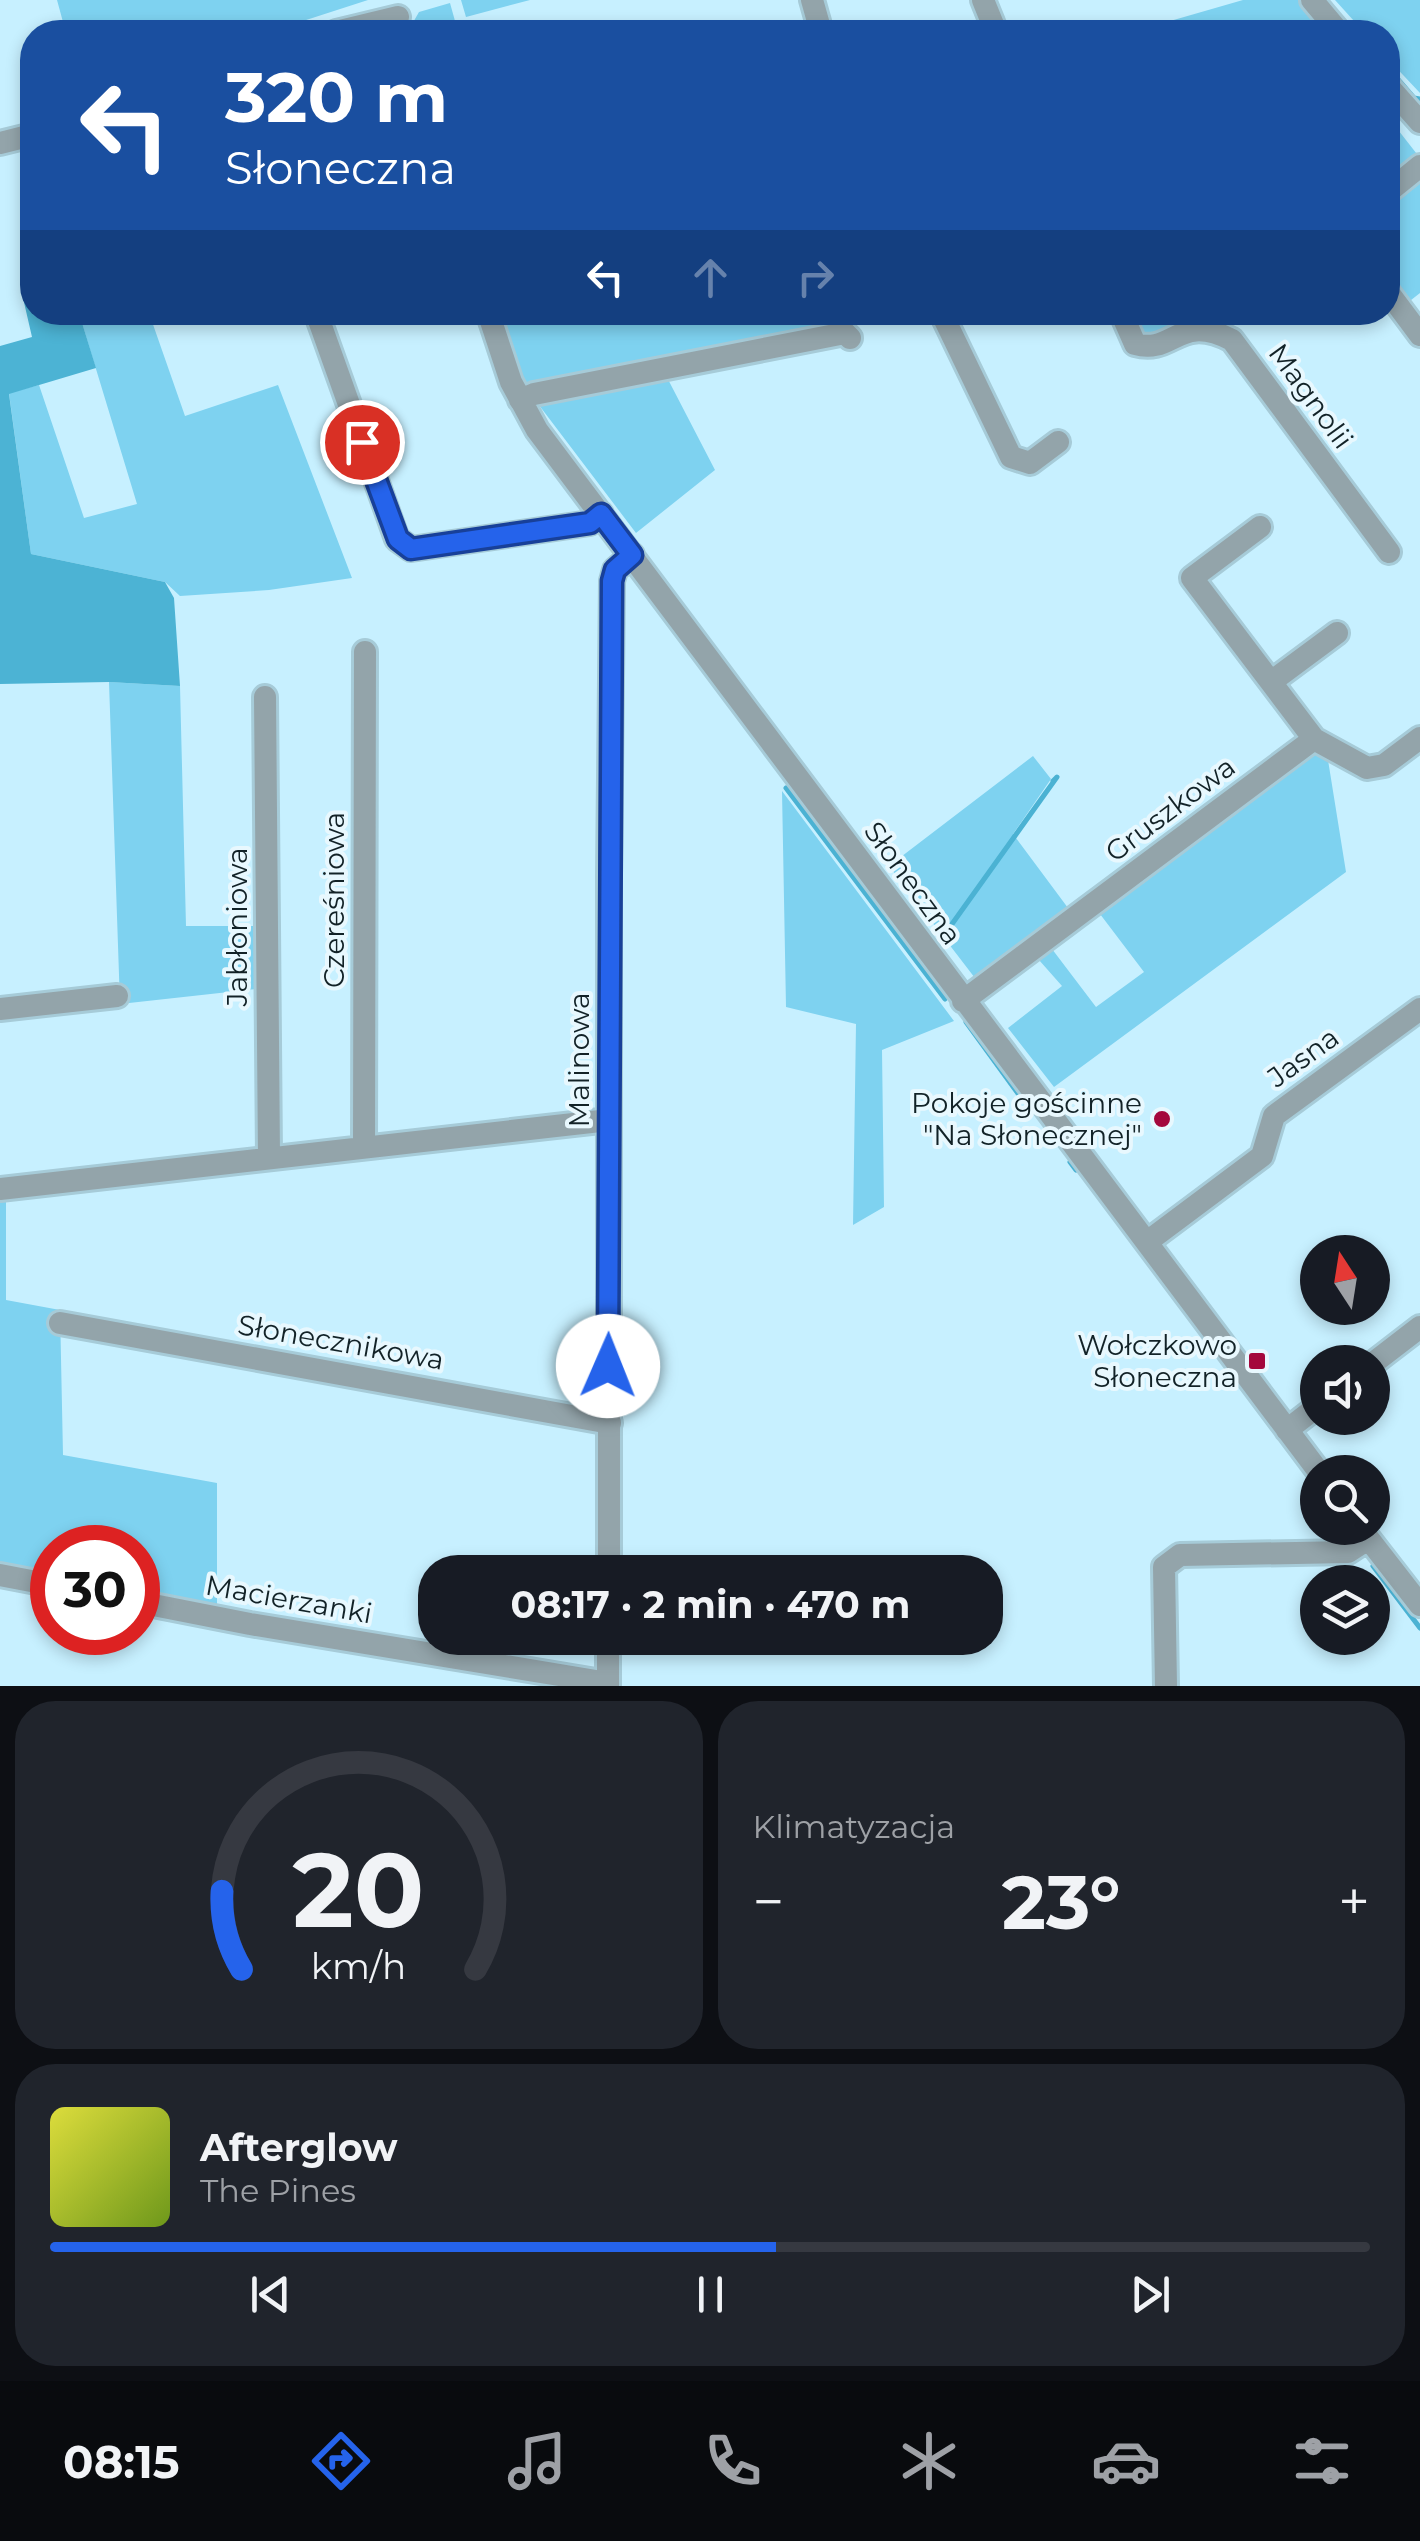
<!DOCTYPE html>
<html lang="pl">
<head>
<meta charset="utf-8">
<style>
  body { margin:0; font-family:Montserrat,sans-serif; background:#20242c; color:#f1f3f6; height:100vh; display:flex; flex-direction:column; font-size:38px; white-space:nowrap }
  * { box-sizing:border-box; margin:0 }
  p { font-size:32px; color:#9ea1a6 }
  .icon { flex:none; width:55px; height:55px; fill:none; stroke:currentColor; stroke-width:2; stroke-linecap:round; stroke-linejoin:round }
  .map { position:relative; height:1686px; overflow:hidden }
  .panel { display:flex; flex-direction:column; gap:15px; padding:15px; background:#0d0f14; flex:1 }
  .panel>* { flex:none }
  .guide { position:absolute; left:20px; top:20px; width:1380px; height:305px; border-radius:40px; box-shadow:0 5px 15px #0003; background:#1a4fa0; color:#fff; overflow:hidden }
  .needle { width:65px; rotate:348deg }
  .fabs { position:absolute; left:1300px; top:1235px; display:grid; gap:20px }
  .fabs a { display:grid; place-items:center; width:90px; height:90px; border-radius:50%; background:#171b24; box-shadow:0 5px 15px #0003; font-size:50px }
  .speed { position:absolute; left:30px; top:1525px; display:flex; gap:20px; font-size:50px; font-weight:700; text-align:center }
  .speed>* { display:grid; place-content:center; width:130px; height:130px; border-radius:50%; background:#171b24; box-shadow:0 5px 15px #0003; line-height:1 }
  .speed .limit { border:15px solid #d22; background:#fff; color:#111 }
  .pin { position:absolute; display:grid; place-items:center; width:85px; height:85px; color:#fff; margin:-42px; border:5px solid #fff; border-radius:50%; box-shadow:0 2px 10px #0007 }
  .me { position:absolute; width:110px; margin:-55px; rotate:1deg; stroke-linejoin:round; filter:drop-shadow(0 0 8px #0008) }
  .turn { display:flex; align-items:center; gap:35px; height:210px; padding:0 40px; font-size:45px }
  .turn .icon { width:130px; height:130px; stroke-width:2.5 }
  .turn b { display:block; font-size:70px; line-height:85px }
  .lanes { display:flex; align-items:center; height:95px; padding:0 40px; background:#0003; justify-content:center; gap:50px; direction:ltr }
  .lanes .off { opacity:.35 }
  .big { font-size:75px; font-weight:700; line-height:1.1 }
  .panel .tile { flex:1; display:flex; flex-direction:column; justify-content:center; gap:15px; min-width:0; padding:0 35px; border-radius:40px; background:#20242c }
  .panel .dial { align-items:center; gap:0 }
  .dial svg { height:260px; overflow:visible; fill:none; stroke:#363941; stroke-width:7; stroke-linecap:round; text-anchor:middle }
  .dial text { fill:#f1f3f6; stroke:none }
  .song { display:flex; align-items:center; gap:30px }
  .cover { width:120px; height:120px; border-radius:15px; background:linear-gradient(135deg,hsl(60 70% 55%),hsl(80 70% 35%)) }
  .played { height:10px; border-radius:5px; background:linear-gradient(90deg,#2563eb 55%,#363941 55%) }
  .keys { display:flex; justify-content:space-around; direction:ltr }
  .heat { display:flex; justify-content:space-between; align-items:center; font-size:55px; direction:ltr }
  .panel .tiles { flex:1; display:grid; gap:15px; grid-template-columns:1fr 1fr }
  .tile:last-child { grid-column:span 2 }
  .trip { position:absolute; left:418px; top:1555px; width:585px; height:100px; border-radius:40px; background:#171b24; box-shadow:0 5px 15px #0003; font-weight:700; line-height:100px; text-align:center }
  .menu { display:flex; height:160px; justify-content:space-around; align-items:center; background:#090b0e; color:#9ea1a6 }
  .menu .icon { width:70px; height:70px }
  .menu .selected { color:#2563eb }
  .menu b { font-size:45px; color:#f1f3f6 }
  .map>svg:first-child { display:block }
  .green { fill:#7ed2f0 }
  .forest { fill:#4cb3d4 }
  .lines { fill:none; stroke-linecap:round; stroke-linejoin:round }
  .stream { stroke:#4bb2d3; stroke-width:5 }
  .minor-casing { stroke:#a6cbd8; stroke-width:28 }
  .minor { stroke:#93a4aa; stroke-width:22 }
  .route-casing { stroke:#184099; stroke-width:25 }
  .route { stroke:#2563eb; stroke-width:18 }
  .poi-dot { fill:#a4083c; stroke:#e8f8fe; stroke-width:4 }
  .labels { text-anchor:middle; stroke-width:8; stroke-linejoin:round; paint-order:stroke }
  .street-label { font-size:28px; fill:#122227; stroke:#e8f8fe }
  .poi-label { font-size:28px; fill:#122227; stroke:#e8f8fe; text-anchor:end }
</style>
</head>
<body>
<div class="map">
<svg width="1420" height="1686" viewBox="0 0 1420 1686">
  <rect width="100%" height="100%" fill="#c7f0ff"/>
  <!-- green -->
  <path class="green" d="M57,0H368L269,32H53L51,25L63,22Z
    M461,0H530L466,17Z
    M1243,0H1303L1325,32H1132Z
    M1335,0H1420V93L1388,59V32H1364Z
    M450,3L455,21L412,32L411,26L419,12Z
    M1388,117L1420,158V293L1406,304L1388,279Z
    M845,312L849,326L659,362L715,470L636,533L526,388L502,313Z
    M79,313H149L185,416L278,385L352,578L269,590L180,596L165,582L31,554L9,393L39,385L84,518L137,504Z
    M1130,313H1198L1149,338L1138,334Z
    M109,682L180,686L186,926H255L256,989L120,1004Z
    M1311,749L1328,760L1346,872L1054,1087L1008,1028L1062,986L1039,960L1052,949L1096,1007L1144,972L1100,914Z
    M1033,756L1051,779L1013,834L1071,912L978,982L889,866Z
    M782,791L954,1021L882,1050L884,1207L853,1225L856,1024L786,1007Z
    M0,1199H6V1300L60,1310L63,1455L217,1483V1610L138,1594V1548H52V1579L0,1569Z"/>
  <!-- forest -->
  <path class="forest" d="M32,296V312L79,313L96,368L9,394L31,554L165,582L174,598L180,686L109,682L0,684V346L32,337L23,298Z"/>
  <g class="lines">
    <!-- stream -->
    <path class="stream" d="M1388,68L1414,98L1420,99
      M786,788L945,999
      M947,931L1057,777L1053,781
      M966,1022L1022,1099
      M1070,1162L1076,1170
      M1373,1566L1420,1628"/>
    <!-- minor casing -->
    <g class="minor-casing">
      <path id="minor" d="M812,0L821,32
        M983,0L996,32
        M1312,0L1339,32
        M336,32L398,17
        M1388,86L1420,122
        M0,143L32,135
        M1388,192L1420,166
        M1388,292L1420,335
        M316,312L397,539L411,549L590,523L601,514
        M488,312L511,382L537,430L1319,1472
        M941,312L1011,457L1030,463L1058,442
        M1121,312L1135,344C1174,355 1178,312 1232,340L1389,552
        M520,400L534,394L845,333L850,338
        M1260,527L1192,578L1314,739
        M1271,682L1337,633
        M265,697L269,1157
        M963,1001L1314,739L1367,768L1384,765L1420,738
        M0,1009L117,996
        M364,1147L365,652
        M0,1189L609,1120
        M1147,1242L1262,1156L1274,1116L1420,1009
        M60,1323L610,1423
        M1372,1364L1420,1327
        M1287,1430L1318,1406
        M1361,1529L1420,1605
        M609,1572V876L612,581L615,570L632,555
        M0,1575L52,1585
        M138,1602L250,1624L608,1683
        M608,1686V1638
        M1166,1686L1164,1567L1180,1555L1348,1552L1368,1539"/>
    </g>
    <!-- minor -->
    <use href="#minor" class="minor"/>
  </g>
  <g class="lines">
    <!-- route casing -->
    <g class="route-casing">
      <path id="route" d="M362,442L398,539L411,549L590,523L601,514L632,555L615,570L612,581L608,1366"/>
    </g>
    <!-- route -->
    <use href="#route" class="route"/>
  </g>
  <!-- markers -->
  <g class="poi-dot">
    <circle cx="1162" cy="1119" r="10"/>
    <rect x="1247" y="1351" width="20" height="20" rx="5"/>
  </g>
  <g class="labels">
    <!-- street labels -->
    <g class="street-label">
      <text transform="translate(1311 396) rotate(54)" y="10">Magnolii</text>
      <text transform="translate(1170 809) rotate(-37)" y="10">Gruszkowa</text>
      <text transform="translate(913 883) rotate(54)" y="10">Słoneczna</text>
      <text transform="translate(334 900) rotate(-90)" y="10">Czereśniowa</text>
      <text transform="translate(237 927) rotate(-90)" y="10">Jabłoniowa</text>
      <text transform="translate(1303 1057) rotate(-36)" y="10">Jasna</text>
      <text transform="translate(579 1060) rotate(-90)" y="10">Malinowa</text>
      <text transform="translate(341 1342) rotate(10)" y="10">Słonecznikowa</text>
      <text transform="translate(289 1599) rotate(10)" y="10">Macierzanki</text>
    </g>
    <!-- poi labels -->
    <g class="poi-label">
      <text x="1142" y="1113">Pokoje gościnne<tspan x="1142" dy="32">"Na Słonecznej"</tspan></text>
      <text x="1237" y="1355">Wołczkowo<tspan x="1237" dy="32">Słoneczna</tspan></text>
    </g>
  </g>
</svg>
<div class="fabs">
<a><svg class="needle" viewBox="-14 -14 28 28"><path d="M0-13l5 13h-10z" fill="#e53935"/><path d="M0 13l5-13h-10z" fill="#9ea1a6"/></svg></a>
<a><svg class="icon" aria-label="sound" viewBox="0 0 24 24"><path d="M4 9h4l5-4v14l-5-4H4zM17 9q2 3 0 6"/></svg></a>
<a><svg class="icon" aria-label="search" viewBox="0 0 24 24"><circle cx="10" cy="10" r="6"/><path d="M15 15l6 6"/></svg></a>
<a><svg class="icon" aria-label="layers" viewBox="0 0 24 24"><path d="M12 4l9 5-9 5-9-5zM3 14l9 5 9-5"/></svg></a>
</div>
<div class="speed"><div class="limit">30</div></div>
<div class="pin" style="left:362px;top:442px;background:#d93025"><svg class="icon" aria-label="arrive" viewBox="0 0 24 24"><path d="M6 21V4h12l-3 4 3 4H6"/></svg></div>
<svg class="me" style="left:608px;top:1366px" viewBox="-20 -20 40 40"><circle r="19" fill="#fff"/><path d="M0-13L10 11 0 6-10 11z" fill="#2563eb"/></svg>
<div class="trip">08:17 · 2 min · 470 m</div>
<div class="guide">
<div class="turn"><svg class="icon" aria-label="left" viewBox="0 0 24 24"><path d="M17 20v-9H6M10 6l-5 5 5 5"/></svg><div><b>320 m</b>Słoneczna</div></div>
<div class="lanes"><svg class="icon" aria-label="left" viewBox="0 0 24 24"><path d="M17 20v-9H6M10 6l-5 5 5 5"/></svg><svg class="icon off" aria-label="ahead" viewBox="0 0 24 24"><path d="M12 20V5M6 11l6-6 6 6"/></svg><svg class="icon off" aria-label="right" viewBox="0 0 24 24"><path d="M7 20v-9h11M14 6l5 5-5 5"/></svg></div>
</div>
</div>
<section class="panel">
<div class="tiles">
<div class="tile dial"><svg viewBox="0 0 100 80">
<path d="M14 69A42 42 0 1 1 86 69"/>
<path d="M14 69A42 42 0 0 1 8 45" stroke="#2563eb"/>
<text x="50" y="56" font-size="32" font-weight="700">20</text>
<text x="50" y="72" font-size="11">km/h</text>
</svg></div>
<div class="tile"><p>Klimatyzacja</p>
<div class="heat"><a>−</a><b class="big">23°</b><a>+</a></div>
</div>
<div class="tile">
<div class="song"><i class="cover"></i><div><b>Afterglow</b><p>The Pines</p></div></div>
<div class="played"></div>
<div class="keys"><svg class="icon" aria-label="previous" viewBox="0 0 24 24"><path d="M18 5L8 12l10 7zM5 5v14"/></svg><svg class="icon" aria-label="pause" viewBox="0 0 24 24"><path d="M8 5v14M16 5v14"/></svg><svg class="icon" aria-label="next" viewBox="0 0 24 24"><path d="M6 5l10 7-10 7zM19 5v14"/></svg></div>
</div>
</div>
</section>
<nav class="menu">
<b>08:15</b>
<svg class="icon selected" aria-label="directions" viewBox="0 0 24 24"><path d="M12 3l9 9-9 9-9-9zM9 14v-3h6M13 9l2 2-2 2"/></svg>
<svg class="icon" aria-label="music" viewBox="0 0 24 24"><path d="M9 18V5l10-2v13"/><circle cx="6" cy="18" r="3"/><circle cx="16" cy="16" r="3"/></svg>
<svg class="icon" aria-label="phone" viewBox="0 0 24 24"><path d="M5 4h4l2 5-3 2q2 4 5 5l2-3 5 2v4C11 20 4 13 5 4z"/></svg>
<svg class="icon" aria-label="climate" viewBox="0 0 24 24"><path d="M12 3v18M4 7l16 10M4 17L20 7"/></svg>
<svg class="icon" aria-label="car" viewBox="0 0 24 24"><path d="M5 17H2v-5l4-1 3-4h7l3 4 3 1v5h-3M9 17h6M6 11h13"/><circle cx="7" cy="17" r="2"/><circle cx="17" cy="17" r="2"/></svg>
<svg class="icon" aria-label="filters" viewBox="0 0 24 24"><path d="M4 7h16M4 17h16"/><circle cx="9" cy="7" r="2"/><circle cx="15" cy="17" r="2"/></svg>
</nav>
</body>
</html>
